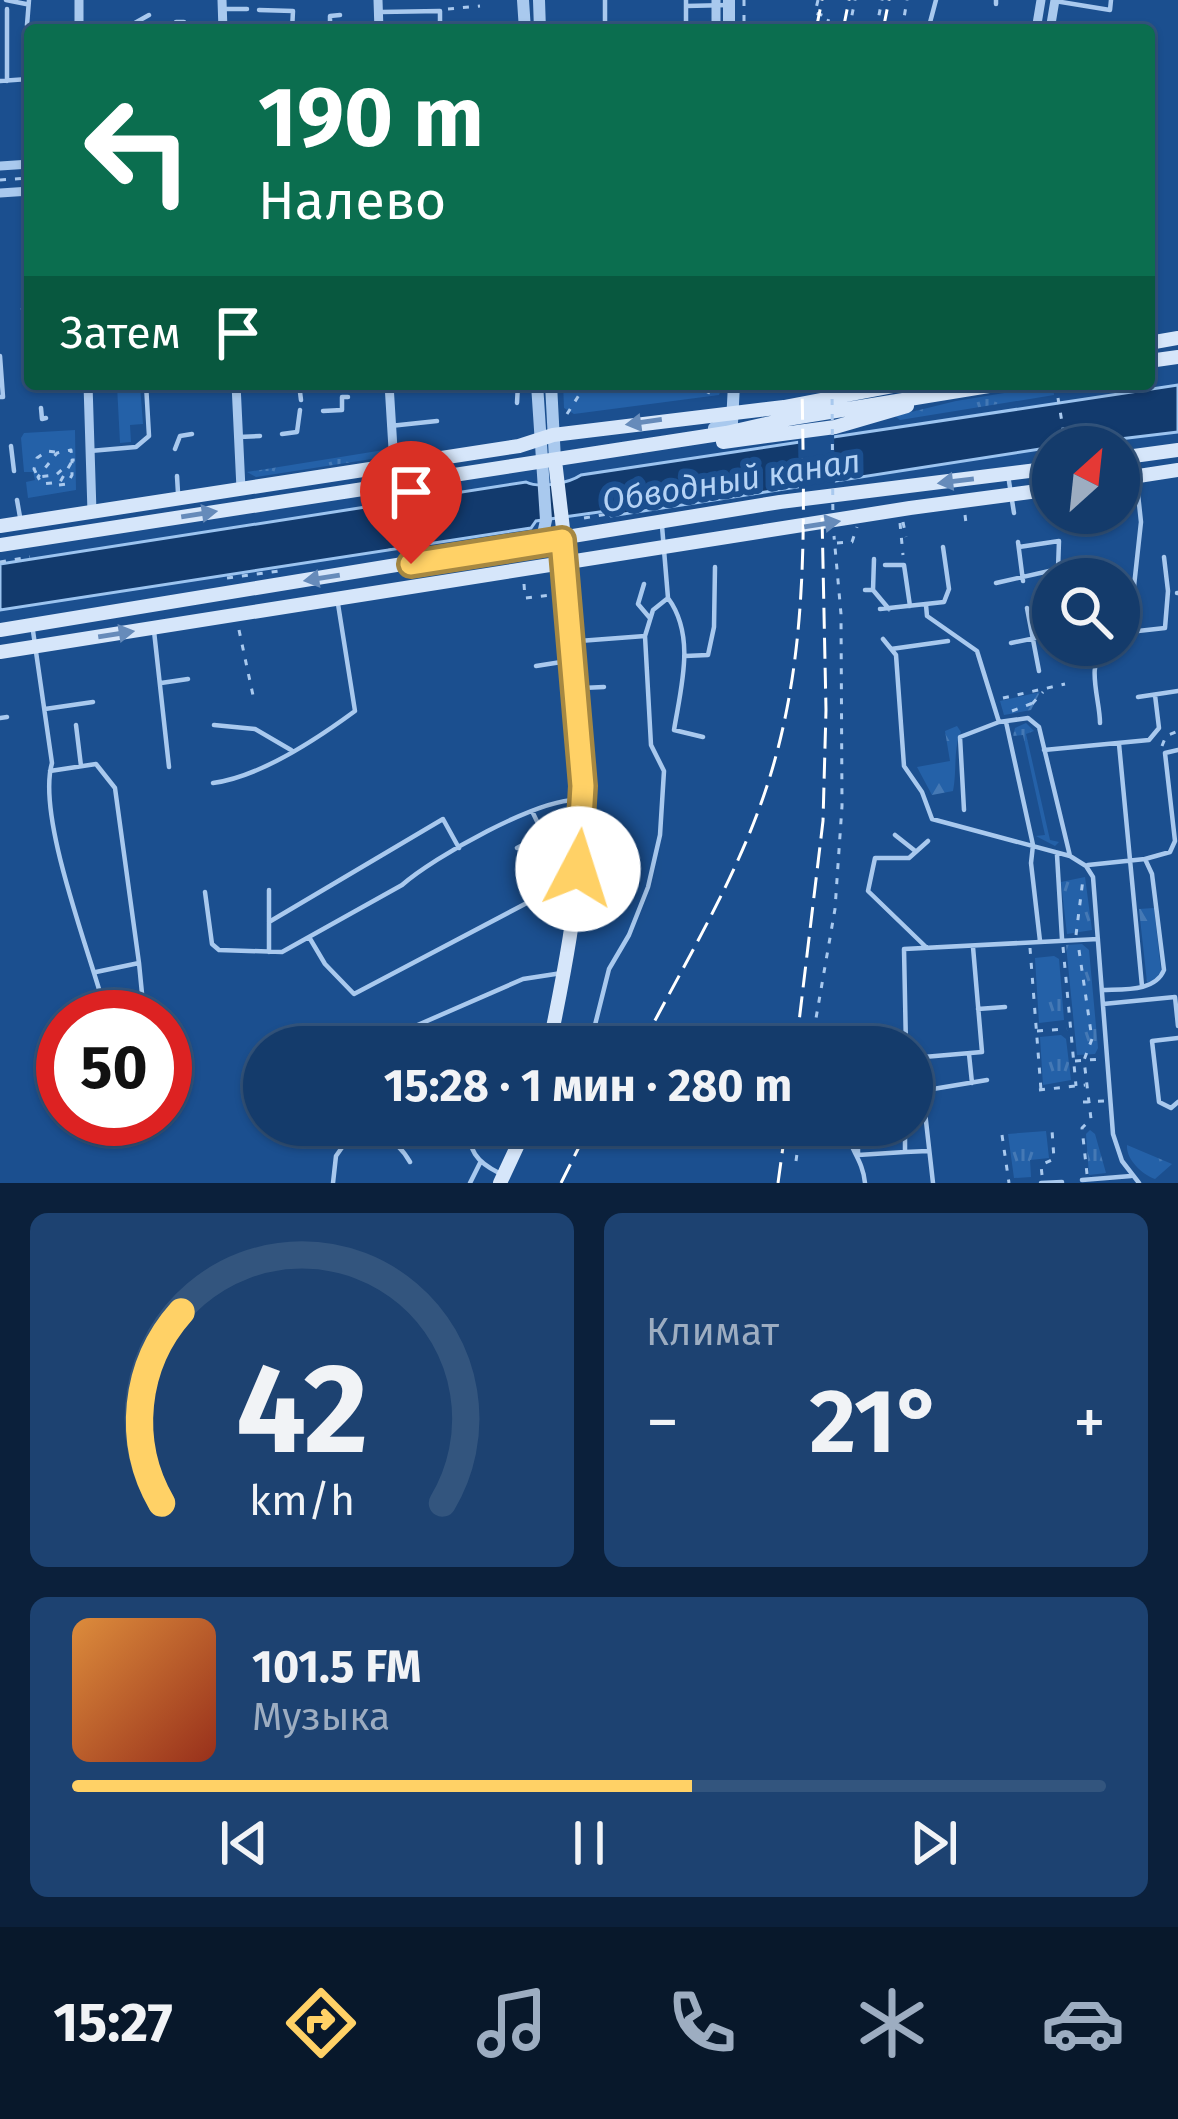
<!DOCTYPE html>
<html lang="ru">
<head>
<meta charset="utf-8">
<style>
  body { margin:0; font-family:"Fira Sans",sans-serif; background:#1d4271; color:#f1f3f6; height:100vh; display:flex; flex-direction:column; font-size:45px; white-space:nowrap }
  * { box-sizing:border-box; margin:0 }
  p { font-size:39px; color:#9dadc1 }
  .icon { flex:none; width:66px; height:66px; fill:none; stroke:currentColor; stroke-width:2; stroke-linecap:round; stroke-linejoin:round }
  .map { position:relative; height:1183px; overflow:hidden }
  .side { display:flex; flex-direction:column; gap:30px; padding:30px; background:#0b203b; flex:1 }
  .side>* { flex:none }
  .banner { position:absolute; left:24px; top:24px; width:1131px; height:366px; border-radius:12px; box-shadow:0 3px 9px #0004,0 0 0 3px #33557e; background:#0b6e4f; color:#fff; overflow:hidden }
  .needle { width:78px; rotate:27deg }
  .fabs { position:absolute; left:1032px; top:426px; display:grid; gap:24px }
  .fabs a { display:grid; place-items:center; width:108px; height:108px; border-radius:50%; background:#143b6b; box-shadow:0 3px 9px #0004,0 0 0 3px #33557e; font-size:60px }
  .speed { position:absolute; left:36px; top:990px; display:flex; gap:24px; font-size:60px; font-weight:700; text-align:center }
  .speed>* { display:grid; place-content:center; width:156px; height:156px; border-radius:50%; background:#143b6b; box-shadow:0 3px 9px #0004,0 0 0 3px #33557e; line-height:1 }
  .speed .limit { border:18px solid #d22; background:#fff; color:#111 }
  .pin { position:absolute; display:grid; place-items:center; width:102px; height:102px; color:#fff; margin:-123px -51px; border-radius:50% 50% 50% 0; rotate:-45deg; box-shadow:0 0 12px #0007 }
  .pin .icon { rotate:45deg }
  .me { position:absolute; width:132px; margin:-66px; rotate:5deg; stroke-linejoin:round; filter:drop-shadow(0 0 9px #0008) }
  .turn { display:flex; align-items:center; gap:42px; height:252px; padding:0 36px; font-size:54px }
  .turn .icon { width:156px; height:156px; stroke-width:2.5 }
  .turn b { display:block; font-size:84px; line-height:102px }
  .then { display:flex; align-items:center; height:114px; padding:0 36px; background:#0003; gap:24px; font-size:45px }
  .big { font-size:90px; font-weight:700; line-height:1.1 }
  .side .tile { flex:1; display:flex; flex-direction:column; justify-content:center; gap:18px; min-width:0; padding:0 42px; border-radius:18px; background:#1d4271 }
  .side .dial { align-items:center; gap:0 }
  .dial svg { height:312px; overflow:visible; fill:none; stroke:#33557e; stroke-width:7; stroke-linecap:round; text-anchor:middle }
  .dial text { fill:#f1f3f6; stroke:none }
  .song { display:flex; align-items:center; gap:36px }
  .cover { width:144px; height:144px; border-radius:18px; background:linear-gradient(135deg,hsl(30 70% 55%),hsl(10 70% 35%)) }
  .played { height:12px; border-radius:6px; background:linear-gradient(90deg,#ffd166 60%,#33557e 60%) }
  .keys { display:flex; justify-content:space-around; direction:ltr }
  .heat { display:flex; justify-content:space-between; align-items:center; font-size:66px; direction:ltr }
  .side .tiles { flex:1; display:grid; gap:30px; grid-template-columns:1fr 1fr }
  .tile:last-child { grid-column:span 2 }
  .trip { position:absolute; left:243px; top:1026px; width:690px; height:120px; border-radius:60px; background:#143b6b; box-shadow:0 3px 9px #0004,0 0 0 3px #33557e; font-weight:700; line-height:120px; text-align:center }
  .menu { display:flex; height:192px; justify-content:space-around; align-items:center; background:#08182b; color:#9dadc1 }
  .menu .icon { width:84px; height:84px }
  .menu .current { color:#ffd166 }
  .menu b { font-size:54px; color:#f1f3f6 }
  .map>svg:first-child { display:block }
  .grass { fill:url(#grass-tufts) }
  .forest { fill:url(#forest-firs) }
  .park { fill:#2461a8 }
  .water { fill:#123a6d; stroke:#9cc4f0; stroke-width:3 }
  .pier { fill:#1b4f8f }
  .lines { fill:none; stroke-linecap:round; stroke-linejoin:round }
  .path { stroke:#a9c9ee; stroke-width:3; stroke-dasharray:6 9; stroke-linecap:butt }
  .service { stroke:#a9c9ee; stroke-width:4.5 }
  .minor { stroke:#a9c9ee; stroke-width:9 }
  .tertiary { stroke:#a9c9ee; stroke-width:12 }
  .secondary { stroke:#d6e6fa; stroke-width:14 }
  .rail { stroke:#fff; stroke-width:3; stroke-dasharray:21 9; stroke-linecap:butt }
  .path-bridge { stroke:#a9c9ee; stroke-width:3; stroke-dasharray:6 9; stroke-linecap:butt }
  .oneway { fill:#668bba }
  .route-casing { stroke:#a68842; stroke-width:30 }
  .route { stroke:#ffd166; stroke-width:21 }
  .labels { text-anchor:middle; stroke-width:12; stroke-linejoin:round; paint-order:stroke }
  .water-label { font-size:33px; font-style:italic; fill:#b5d3f5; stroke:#1b4f8f }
</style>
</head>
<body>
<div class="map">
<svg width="1178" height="1183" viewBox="0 0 1178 1183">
  <defs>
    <pattern id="grass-tufts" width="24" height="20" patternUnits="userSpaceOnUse" patternTransform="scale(3)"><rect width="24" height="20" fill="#2461a8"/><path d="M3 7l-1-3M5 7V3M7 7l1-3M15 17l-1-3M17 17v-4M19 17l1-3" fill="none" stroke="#4579b5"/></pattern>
    <pattern id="forest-firs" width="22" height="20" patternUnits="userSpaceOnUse" patternTransform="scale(3)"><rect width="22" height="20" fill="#2461a8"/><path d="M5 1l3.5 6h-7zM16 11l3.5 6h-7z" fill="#4579b5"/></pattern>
  </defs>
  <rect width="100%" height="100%" fill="#1b4f8f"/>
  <!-- grass -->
  <path class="grass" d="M1053,385L1054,395L900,420L895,416L956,401Z
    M384,450L378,458L256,477L247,472Z
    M1026,723L1034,731L1026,734L1050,840L1059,842L1055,846L1036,836L1045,835L1023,735L1013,736L1015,728Z
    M1085,877L1092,930L1067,934L1061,882Z
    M1082,944L1089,950L1098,1048L1095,1054L1077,1055L1066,945Z
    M1054,956L1059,959L1064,1020L1039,1023L1035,958Z
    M1061,1035L1066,1039L1071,1080L1043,1085L1040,1037Z
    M1090,1130L1095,1134L1106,1173L1089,1175L1086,1134Z
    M1046,1131L1049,1158L1030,1160L1031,1177L1014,1178L1008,1134Z
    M1127,1145L1172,1164L1155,1179C1141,1174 1126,1159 1127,1145Z"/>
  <!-- forest -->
  <path class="forest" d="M1040,692L1031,710L1004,715L1000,701Z
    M957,726L961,732C953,748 957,772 953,791L932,795L917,767L950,761L945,731Z
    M1154,908L1161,971L1154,982H1147L1139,909Z"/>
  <!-- park -->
  <path class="park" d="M563,384H723L719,395L574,414L564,408Z
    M140,385L143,424L130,425L131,442L120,443L117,386Z
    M75,430L76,490L28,498L26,482L35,480L33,472H24L21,438L24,433Z"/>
  <!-- water -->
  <path class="water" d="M1178,385V432L1053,447L611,516L606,511L536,521L531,528L0,610V564L526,482C540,489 569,483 581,475Z"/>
  <!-- pier -->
  <path class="pier" d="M834,431L835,489L799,495L798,436Z"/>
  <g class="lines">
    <!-- path -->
    <path class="path" d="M744,0V30
      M818,0L815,13L829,17L826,30
      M448,9L480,6
      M849,30L855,0
      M876,30L882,0
      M902,30L907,0
      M0,180L30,178
      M672,384L682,391L689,387
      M691,384L718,397
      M589,385L612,384
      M1058,398L1066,447
      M567,414L586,384
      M55,452L47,451L37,458L34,469L38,477L56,475L67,465
      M71,463L60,482L42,484L38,477L57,453L71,450L72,460
      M59,485L67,484L72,475V460H79
      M383,504L390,550
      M965,515L966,523H972
      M584,518L607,514
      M903,522L906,537
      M900,523L903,555
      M837,543L852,542L857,527
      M0,562L30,557
      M227,578L280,571
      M524,584L525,598L551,595
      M239,630L254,700
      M1003,698L1065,684
      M1032,704L1043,692
      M1012,711L1033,703
      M1162,746L1166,736L1178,731
      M1076,935L1083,879
      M1063,947L1076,1086
      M1030,948L1041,1090
      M1079,950L1092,1039L1084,1060L1091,1119L1082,1128L1087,1174
      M1037,1031L1067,1029
      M811,1047L835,909L842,806L841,614L834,536
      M1075,1061L1101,1059
      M1039,1090L1085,1085
      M1083,1102L1105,1101
      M1002,1135L1009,1183
      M796,1161L801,1125
      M1042,1175L1041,1165L1054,1159L1052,1130"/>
    <!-- service -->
    <path class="service" d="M6,0L26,4
      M605,0V30
      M686,0V30
      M1055,1L1110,10L1111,0
      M996,4V0
      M686,6L729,5
      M7,9V81
      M222,9H247
      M259,10L293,11L292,30
      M381,12L440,11V30
      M176,22H184
      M133,24L149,15
      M27,25L29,0
      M79,26L103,25
      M330,30V16L340,15
      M928,30L936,0
      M0,81L28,79L27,52
      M28,239H30
      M27,275H30
      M23,309L30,308
      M24,346H30
      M0,356L3,397H0
      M198,384H199
      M299,384L301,400
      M517,403L518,384
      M41,408L42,419L46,418
      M323,411L342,410V397H348
      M390,426L437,421
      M282,434L297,432L300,410
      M239,437L260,436
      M11,446L14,471
      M175,449L180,436L192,434
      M90,451L136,447L149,436L146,384
      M1008,475L1014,513
      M177,476L178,493
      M17,500L20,517
      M1018,542L1023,581
      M885,565H904L910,606
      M996,583L1058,569L1059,541L1019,547
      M644,584L638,604L649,617
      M865,590H873L874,559
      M873,590L889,609
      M1177,593H1178
      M668,598C696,636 681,687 674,730L703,737
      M926,605L927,616L977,651L999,722L1028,718L1039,727L1070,856
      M1027,608L1039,671
      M880,609L944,602L949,589L943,547
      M33,631L52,763C36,818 92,957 107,1017
      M154,631L169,767
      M1129,632L1165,628L1168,591L1164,557
      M1119,635L1129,632L1141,522L1134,457
      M883,639L896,655L904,766L922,792L932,819L1070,856L1086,866L1093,877L1113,1134L1122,1161L1139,1183
      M579,641L645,636
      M1011,643L1050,635
      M891,649L948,641
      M685,656L708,655L714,627L715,567
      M536,666L574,660
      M161,683L188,679
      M582,688L604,687
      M1138,697L1178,691
      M45,709L93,702
      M0,718L7,717
      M1006,722L1033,845L1031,863L1040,941
      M1100,723C1100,699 1085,665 1105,645
      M76,725L81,766
      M214,725L255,729L291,750
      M1119,744L1142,986
      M1044,750L1149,740L1159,728L1155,695
      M50,771L96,764L115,788L139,963L96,972
      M213,783C259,777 317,739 355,711L338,604
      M964,810L960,737L999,722
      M532,811L547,842L542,895
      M895,835L914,850
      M517,848L543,834
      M1057,855L1062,939
      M1145,859L1170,852L1175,841L1165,753L1178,750
      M1088,865L1145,859L1152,874L1164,970C1155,992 1124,989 1102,990
      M269,890V952
      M205,892L212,944L219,950L282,952L402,885C434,857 538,798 579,800
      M269,922L443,819L459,848
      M309,937L325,964L354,994L542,895L569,898
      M927,948L868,891L875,858H909L928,841
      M1103,1004L1175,997L1178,1026
      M978,1009L1005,1007
      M126,1017L144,1014L139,963
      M594,1029L609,969L629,935L648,887L660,835L664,771L651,745L645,636L653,610L668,598L662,526
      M1178,1038L1152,1041L1159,1102L1171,1108L1178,1102
      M372,1045L523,979L562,973
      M906,1047L904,949L1098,939
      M969,1054L972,1083
      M912,1058L982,1052L973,947
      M919,1059L933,1183
      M922,1095L927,1090L987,1080
      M467,1125C470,1151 475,1161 499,1173
      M845,1125C848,1148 863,1159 865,1183
      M873,1140L858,1146V1155L905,1152V1125
      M905,1152L928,1151
      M1082,1180L1131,1176
      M333,1183L336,1156L348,1139C380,1136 393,1133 410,1162
      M470,1183L480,1163
      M1041,1183L1062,1182"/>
    <!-- minor -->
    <path class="minor" d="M79,0V30
      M222,0L223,30
      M378,0L379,30
      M716,0V30
      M1036,30L1041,0
      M1050,30L1055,0
      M0,166L30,164
      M0,193L30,191
      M88,384L92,512
      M236,384L241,489
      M389,384L394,465"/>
    <!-- tertiary -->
    <path class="tertiary" d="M523,0L525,30
      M539,0L540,30
      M729,0V30
      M537,384L546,520L541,544
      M551,384L555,460
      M714,428L732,423L734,384"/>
    <!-- secondary -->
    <path class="secondary" d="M1149,343L1178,338
      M1149,361L1178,357
      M723,442L835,427L907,406
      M1119,458L1178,450
      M1119,479L1178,470
      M0,526L519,446L553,435L784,407L904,384
      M0,545L726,433L793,418L1001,384
      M0,630L780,502L1053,468
      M0,652L910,508L1053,489
      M549,1047C564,975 578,901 582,828C588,713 568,576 555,460
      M500,1183L527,1125"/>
    <!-- rail -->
    <path class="rail" d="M816,30L822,0
      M843,30L849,0
      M883,30L889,0
      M641,1047C684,964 735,881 765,792C810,659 804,522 802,384
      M796,1047L823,821L826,710L822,515
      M561,1183L590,1125
      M778,1183L786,1125"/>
    <!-- path-bridge -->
    <path class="path-bridge" d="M832,384L833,533"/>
  </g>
  <!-- one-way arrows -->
  <defs><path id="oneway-solid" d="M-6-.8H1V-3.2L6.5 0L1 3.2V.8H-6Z" transform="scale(3)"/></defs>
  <g class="oneway">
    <use href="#oneway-solid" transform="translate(644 422) rotate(172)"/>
    <use href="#oneway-solid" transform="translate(956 481) rotate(173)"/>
    <use href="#oneway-solid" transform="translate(199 514) rotate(-9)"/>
    <use href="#oneway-solid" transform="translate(822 524) rotate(-9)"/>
    <use href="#oneway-solid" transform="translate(322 578) rotate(171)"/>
    <use href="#oneway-solid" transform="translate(116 634) rotate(-9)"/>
  </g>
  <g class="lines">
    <!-- route casing -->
    <g class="route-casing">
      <path id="route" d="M411,564L562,540L583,786L578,869"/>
    </g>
    <!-- route -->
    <use href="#route" class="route"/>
  </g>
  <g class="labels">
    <!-- water labels -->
    <g class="water-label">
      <text transform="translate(731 480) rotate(-9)" y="12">Обводный канал</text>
    </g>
  </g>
</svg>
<div class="fabs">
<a><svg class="needle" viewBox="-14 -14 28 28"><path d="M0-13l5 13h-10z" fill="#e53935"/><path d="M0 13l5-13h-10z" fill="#9dadc1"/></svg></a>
<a><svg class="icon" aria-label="search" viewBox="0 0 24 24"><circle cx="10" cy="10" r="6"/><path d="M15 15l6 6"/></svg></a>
</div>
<div class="speed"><div class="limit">50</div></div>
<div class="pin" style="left:411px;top:564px;background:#d93025"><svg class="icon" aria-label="arrive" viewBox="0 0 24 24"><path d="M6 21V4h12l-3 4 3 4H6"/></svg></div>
<svg class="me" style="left:578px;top:869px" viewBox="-20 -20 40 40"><circle r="19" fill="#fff"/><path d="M0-13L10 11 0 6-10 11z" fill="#ffd166"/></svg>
<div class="trip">15:28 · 1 мин · 280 m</div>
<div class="banner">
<div class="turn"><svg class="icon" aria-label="left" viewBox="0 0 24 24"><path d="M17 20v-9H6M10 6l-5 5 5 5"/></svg><div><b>190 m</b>Налево</div></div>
<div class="then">Затем<svg class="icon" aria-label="arrive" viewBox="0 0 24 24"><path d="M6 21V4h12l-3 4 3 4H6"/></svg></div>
</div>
</div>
<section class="side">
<div class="tiles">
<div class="tile dial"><svg viewBox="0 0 100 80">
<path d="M14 69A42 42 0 1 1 86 69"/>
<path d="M14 69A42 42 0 0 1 19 20" stroke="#ffd166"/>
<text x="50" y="56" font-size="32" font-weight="700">42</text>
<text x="50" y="72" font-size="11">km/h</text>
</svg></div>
<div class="tile"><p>Климат</p>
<div class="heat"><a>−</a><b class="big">21°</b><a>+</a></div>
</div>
<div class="tile">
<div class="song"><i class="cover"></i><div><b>101.5 FM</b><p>Музыка</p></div></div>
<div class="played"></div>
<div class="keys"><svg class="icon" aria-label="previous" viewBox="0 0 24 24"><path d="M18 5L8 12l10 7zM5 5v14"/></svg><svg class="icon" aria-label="pause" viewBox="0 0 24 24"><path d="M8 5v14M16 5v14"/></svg><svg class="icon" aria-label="next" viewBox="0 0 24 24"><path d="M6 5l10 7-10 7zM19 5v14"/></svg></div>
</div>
</div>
</section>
<nav class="menu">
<b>15:27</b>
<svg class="icon current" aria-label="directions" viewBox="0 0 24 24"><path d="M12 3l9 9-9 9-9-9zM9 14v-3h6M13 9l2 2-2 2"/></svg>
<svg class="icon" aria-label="music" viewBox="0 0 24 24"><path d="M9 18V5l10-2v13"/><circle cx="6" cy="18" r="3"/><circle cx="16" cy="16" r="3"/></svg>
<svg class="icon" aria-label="phone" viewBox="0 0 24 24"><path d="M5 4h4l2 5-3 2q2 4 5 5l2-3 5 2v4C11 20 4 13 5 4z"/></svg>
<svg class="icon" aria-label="climate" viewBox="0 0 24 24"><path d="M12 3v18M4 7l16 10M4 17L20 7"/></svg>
<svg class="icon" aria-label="car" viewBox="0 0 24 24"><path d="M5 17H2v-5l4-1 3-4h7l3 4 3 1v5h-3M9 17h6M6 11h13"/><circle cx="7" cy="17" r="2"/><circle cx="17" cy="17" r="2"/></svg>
</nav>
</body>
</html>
